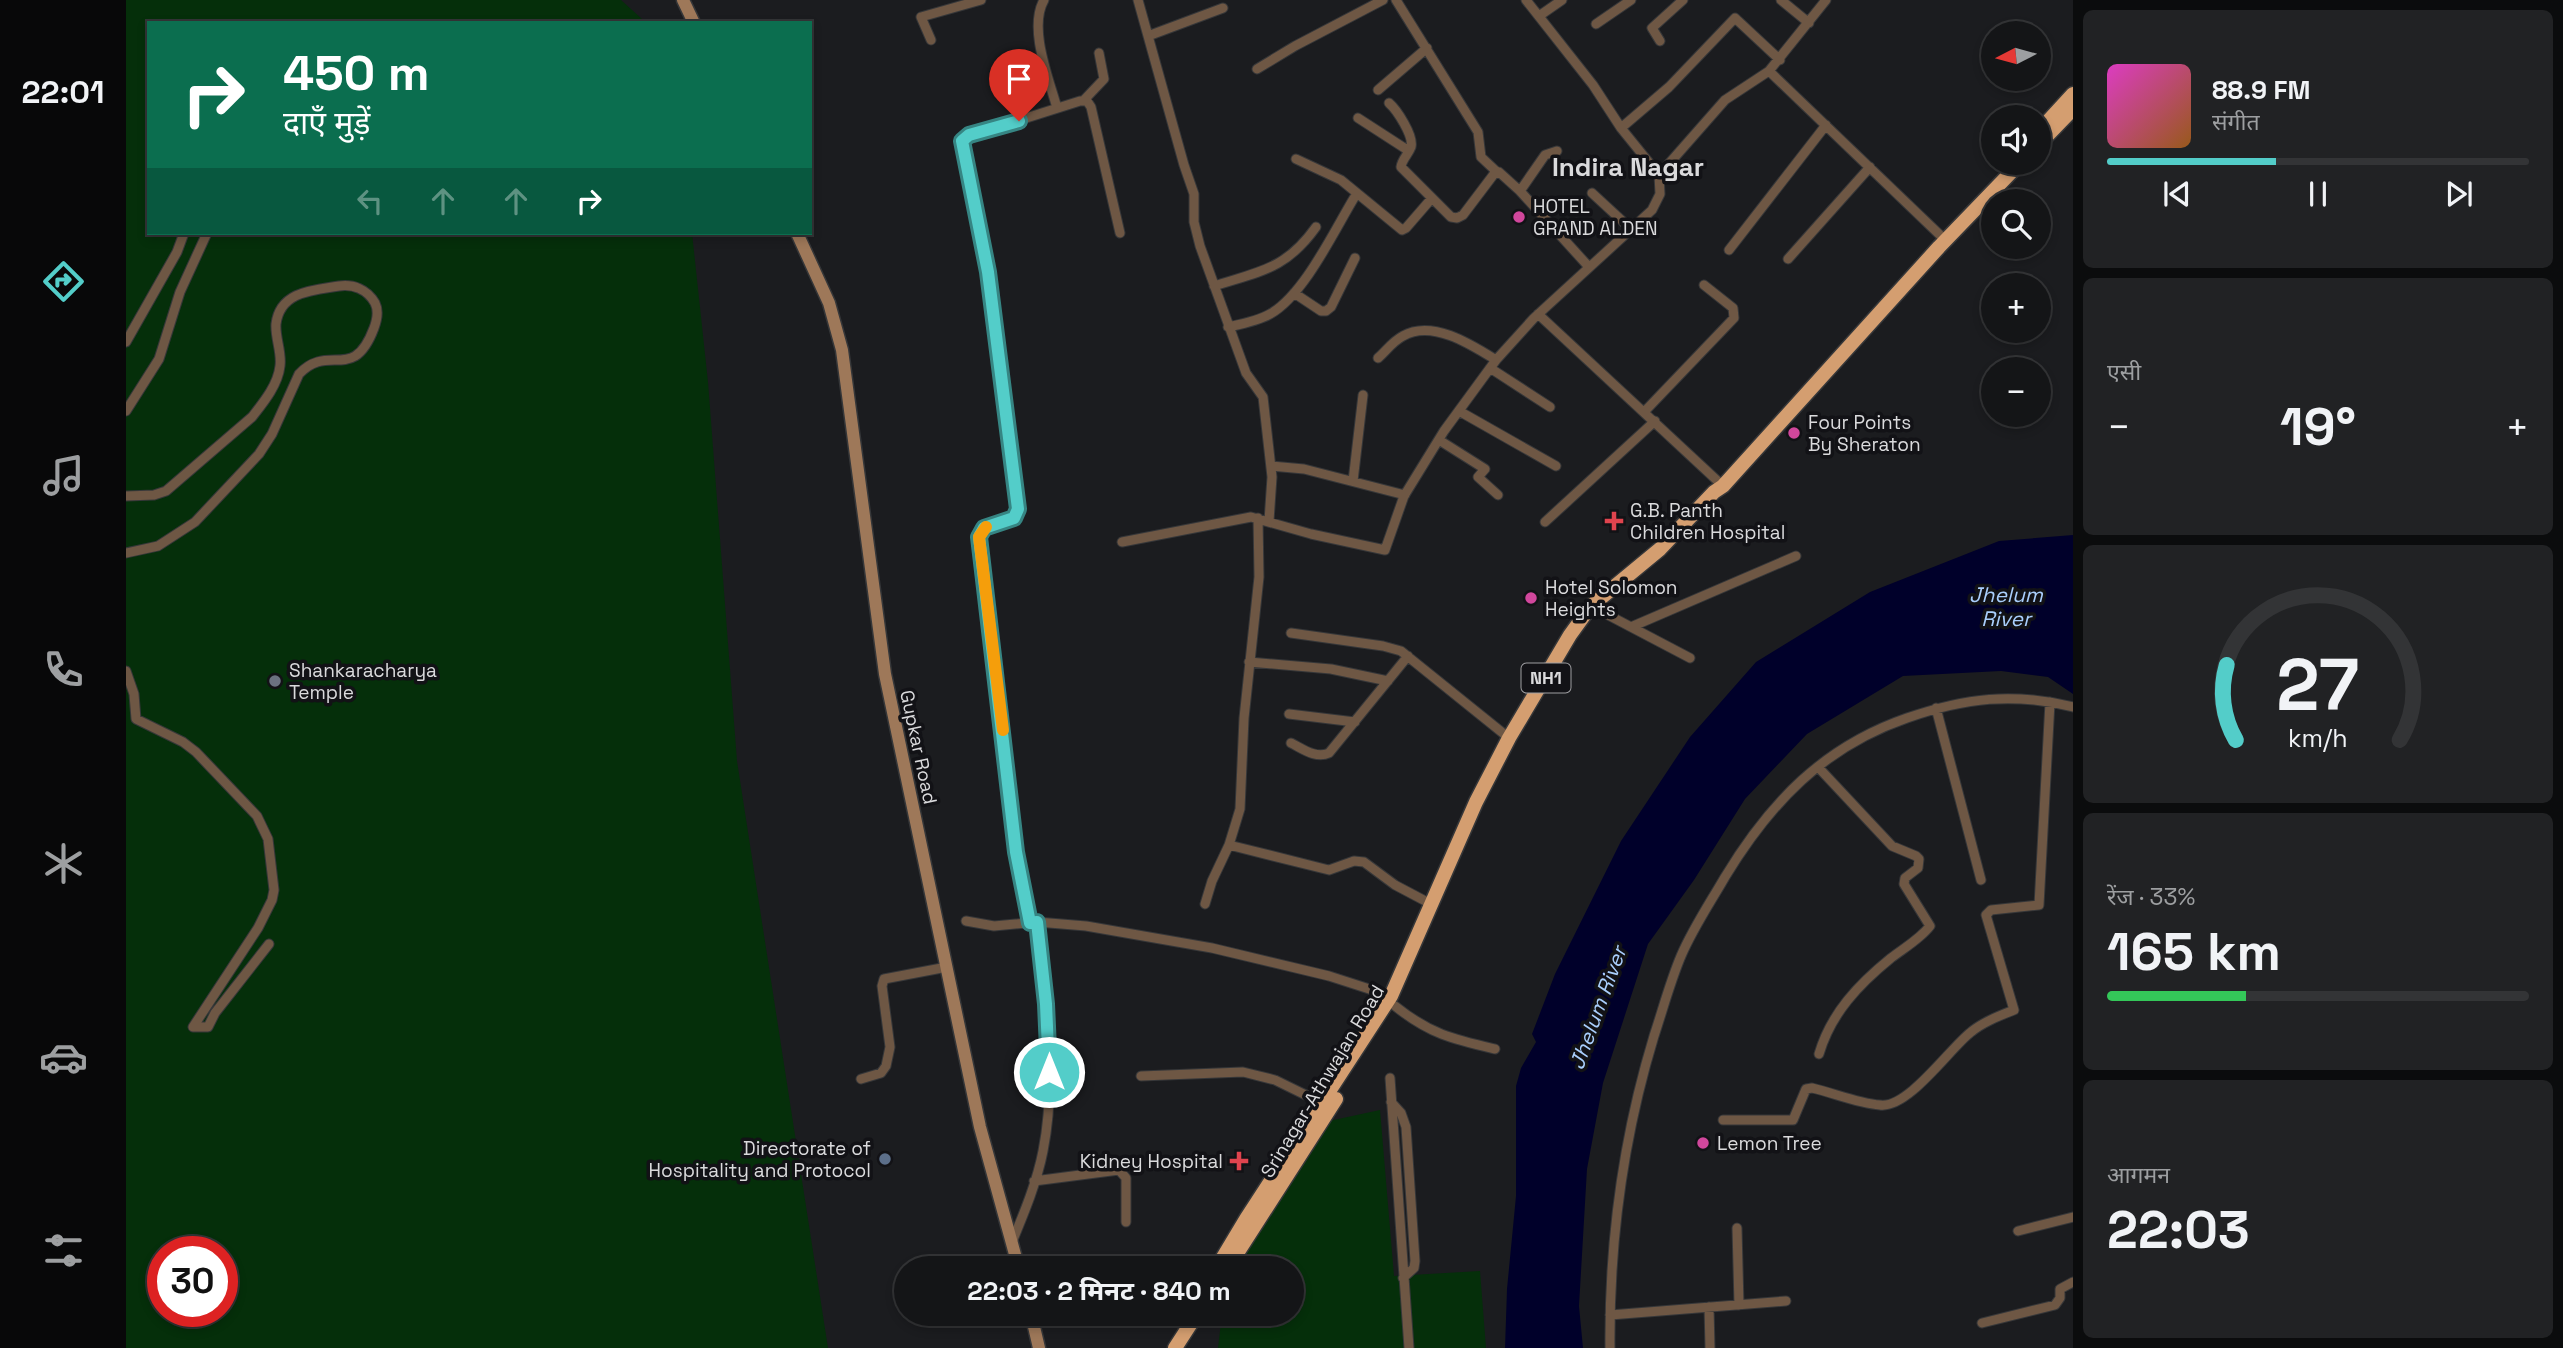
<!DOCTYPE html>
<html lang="hi">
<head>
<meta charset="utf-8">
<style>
  body { margin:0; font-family:"Space Grotesk","Noto Sans Devanagari",sans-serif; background:#212224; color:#f1f3f6; height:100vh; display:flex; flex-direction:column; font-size:26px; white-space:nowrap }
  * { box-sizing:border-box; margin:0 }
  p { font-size:23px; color:#9d9fa1 }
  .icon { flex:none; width:38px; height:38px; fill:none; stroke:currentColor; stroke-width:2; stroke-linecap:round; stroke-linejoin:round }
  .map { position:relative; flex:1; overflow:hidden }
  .side { display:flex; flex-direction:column; gap:10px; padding:10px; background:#0b0c0d; width:490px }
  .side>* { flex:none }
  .top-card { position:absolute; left:21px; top:21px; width:665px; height:214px; border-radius:0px; box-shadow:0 4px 10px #0003,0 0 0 2px #333436; background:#0b6e4f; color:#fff; overflow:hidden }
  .needle { width:46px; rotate:264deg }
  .fabs { position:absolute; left:1855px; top:21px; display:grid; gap:14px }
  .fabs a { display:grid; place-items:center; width:70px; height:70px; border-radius:50%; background:#141517; box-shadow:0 4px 10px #0003,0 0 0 2px #333436; font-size:35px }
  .speed { position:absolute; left:21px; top:1236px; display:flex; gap:14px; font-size:35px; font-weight:700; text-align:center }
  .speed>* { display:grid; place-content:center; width:91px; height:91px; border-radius:50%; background:#141517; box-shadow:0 4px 10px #0003,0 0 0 2px #333436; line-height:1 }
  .speed .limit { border:10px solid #d22; background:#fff; color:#111 }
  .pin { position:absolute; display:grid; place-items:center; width:60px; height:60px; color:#fff; margin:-72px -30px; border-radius:50% 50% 50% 0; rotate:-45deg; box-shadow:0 0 7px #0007 }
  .pin .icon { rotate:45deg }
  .me { position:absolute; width:77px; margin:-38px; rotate:0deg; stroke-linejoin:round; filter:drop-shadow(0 0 5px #0008) }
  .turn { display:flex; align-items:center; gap:24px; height:147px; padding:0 21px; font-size:32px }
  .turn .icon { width:91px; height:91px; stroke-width:2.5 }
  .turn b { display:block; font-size:49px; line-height:60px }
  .lanes { display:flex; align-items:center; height:66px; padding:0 21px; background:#0003; justify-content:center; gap:35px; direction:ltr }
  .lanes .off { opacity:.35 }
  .big { font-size:52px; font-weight:700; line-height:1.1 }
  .side .tile { flex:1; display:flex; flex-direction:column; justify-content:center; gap:10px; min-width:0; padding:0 24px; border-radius:10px; background:#212224 }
  .side .dial { align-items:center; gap:0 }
  .dial svg { height:182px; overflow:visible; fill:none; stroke:#333436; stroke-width:7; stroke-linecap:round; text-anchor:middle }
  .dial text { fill:#f1f3f6; stroke:none }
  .song { display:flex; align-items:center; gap:21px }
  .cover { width:84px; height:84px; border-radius:10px; background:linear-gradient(135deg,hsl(310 70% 55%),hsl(30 70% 35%)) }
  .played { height:7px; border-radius:4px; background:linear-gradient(90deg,#53cdc9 40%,#333436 40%) }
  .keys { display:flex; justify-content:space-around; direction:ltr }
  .heat { display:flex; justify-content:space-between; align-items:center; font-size:38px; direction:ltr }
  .charge { height:10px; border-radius:5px; background:linear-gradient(90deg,#34c759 33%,#333436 0) }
  .trip { position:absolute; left:768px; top:1256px; width:410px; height:70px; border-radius:35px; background:#141517; box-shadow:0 4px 10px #0003,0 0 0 2px #333436; font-weight:700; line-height:70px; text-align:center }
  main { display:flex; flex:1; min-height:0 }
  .menu { display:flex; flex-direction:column; width:126px; justify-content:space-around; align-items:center; background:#080809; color:#9d9fa1 }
  .menu .icon { width:49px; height:49px }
  .menu .active { color:#53cdc9 }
  .menu b { font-size:32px; color:#f1f3f6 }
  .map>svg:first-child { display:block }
  .green { fill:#052f0a; fill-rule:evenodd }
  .water { fill:#00002a }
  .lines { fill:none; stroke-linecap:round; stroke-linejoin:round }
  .minor-casing { stroke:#363739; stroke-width:11 }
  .secondary-casing { stroke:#363739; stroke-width:15 }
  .trunk-casing { stroke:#363739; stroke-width:17 }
  .minor { stroke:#6e5744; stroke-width:9 }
  .secondary { stroke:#9e7859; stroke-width:12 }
  .trunk { stroke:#d49e70; stroke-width:14 }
  .route-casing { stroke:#368583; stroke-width:18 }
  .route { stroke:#53cdc9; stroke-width:12 }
  .slow { stroke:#f59e0b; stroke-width:12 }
  .hotel-dot { fill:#d1479c; stroke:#121216; stroke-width:2.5 }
  .health-dot { fill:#e0444e; stroke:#121216; stroke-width:2.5 }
  .worship-dot { fill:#6b7280; stroke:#121216; stroke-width:2.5 }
  .service-dot { fill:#5c6f8a; stroke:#121216; stroke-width:2.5 }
  .labels { text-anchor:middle; stroke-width:7; stroke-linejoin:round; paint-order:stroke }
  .shield { fill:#121216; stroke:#9e9ea1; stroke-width:2 }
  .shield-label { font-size:18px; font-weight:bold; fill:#dadadc }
  .poi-label { font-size:19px; fill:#dadadc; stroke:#121216; text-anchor:start }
  .street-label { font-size:19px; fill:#dadadc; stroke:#121216 }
  .water-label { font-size:21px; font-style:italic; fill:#a9cefc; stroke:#121216 }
  .district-label { font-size:26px; font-weight:bold; fill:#dadadc; stroke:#121216 }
</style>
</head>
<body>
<main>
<nav class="menu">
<b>22:01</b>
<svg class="icon active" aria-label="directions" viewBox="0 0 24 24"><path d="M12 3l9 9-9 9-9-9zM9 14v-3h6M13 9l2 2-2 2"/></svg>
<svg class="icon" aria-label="music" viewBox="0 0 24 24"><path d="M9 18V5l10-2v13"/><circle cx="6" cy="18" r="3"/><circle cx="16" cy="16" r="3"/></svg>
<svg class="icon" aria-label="phone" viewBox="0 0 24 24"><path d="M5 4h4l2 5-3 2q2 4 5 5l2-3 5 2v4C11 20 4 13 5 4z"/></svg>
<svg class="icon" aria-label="climate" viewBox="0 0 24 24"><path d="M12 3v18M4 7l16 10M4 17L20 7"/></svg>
<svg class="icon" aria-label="car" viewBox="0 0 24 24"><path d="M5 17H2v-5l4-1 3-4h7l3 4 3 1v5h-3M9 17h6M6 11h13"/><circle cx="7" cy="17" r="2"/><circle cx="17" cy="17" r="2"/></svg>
<svg class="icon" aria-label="filters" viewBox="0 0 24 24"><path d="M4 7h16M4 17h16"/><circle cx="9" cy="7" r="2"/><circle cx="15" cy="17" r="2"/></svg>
</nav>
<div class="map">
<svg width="1947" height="1348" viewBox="0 0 1947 1348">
  <rect width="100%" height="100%" fill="#1b1c1f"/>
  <!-- green -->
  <path class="green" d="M0,0H495L516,19L518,23H23V233H566L582,382L611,761L702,1348H0ZM37,1251H96V1311H37Z
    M1254,1110L1268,1276L1354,1271L1360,1348H1092L1096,1314H1166V1269H1109L1203,1121Z"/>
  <!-- water -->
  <path class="water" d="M1947,535V694L1922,677L1875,671L1777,676L1681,734L1619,799L1568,880L1522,944L1477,1083L1461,1169L1453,1306L1457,1348H1379L1381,1289L1390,1196V1086L1395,1068L1410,1042L1406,1034L1429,974L1495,841L1564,737L1630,662L1744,592L1873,541Z"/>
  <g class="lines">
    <!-- minor casing -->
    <g class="minor-casing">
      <path id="minor" d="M918,0C902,28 923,79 931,108
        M1012,0L1058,165L1068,194V222L1074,246L1120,373L1137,397L1146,477L1143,521
        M1270,0L1352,132L1355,157L1371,172
        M1655,0L1683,23
        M1413,16L1436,0
        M1470,24L1505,0
        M1022,36L1097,8
        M805,40L795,17L855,0
        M1534,41L1526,28L1557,0
        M1131,69L1169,46L1257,0
        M1643,71L1815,236
        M1252,90L1301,48
        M958,100L978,79L973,53
        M1263,103C1271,110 1288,136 1285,147C1282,155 1276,159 1275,167L1325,217L1331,218L1337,215L1368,174L1373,172L1394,191L1463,267
        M1232,118L1283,151
        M1495,128L1543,87L1609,18L1654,60
        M1170,159L1215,180L1276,230L1280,228L1306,198
        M1533,175L1599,100L1643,71L1700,0
        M1394,191L1419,155L1431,151
        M1466,193L1505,229
        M1603,250L1700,125
        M1662,259L1744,167
        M1088,286C1135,271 1160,269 1190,227
        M1168,293L1195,311H1200L1205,307L1229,258
        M1412,314L1597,486
        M1102,327C1116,324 1132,321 1144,314C1178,295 1208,231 1228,198
        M0,342L51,252L58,233
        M1252,358C1260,351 1267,341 1277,336C1306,319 1346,345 1370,360
        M1364,368L1424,407
        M0,411L33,359L54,292L81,233
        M1333,411L1430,466
        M1519,411L1608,318L1607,308L1578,285
        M1313,440L1359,469L1352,477L1372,495
        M1145,466L1178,469L1279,495
        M1227,481L1237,395
        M0,496L28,495L40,491L126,417C137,403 152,385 154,366C156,352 149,338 150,324C154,291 188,290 213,286C227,284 241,289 249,303C253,311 251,320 248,328C227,384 203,342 173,374L146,434L133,454L69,522L32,546L0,553
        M1419,522L1529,421
        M996,542L1125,517L1185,534L1259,550L1278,496L1318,431L1370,360L1408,318L1526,210L1534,194L1533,175L1495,128L1467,85L1400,0
        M1465,606L1564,658
        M1505,627L1670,556
        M1165,633L1257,646L1275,651L1383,738
        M1123,662L1205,669L1262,681
        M0,671L8,694L10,719L57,742L70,752L131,816L142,839L148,890L146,900L132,928L67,1027H82L89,1013L143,944
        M1810,708L1855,880
        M1163,714L1229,722
        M1165,743C1177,749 1190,759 1203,753L1282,656
        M1692,767L1766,846L1790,856L1793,859L1792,868L1779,878L1778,884L1804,926C1794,939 1778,948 1765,958C1733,984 1705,1013 1693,1054
        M1103,845L1203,870L1228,861L1238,862L1269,885L1305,904
        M1079,904L1086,881L1103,845L1114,809L1118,718L1133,577L1132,518
        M840,921L868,926L911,922L960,926L1086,948L1203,976L1265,996
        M904,923L890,852L853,537L858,528L888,518L892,509L869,324L858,245L837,138L954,101H961L965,107L994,233
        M1269,1006C1304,1034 1326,1039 1369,1049
        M1015,1076L1117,1072L1149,1080L1196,1103
        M1264,1078L1283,1348
        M735,1079L755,1073L760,1066L764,1047L756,986L758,979L821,967
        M1265,1102L1275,1113L1280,1127L1289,1261L1288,1268L1277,1278
        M1597,1120H1667L1680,1089L1686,1088C1708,1093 1731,1103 1754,1105C1782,1109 1824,1048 1845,1032C1857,1022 1873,1016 1888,1010L1860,915L1865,910L1913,905L1924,702
        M908,1181L993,1170L1000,1178V1222
        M1611,1228L1613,1305
        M1892,1231L1947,1217
        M886,1242C898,1213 911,1182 917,1151C932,1076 918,998 911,922
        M1583,1307L1584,1348
        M1484,1315L1660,1301
        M1856,1323L1929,1305L1934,1298V1289L1947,1282
        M1484,1348C1483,1241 1497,1138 1528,1036C1537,1009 1544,982 1555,956C1567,928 1584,903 1599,877C1644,803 1697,747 1781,718C1839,698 1887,692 1947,707"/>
    </g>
    <!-- secondary casing -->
    <g class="secondary-casing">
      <path id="secondary" d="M557,0L568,23
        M671,233L703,303L716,350L759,674L854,1127L893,1269
        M905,1314L913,1348"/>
    </g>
    <!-- trunk casing -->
    <g class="trunk-casing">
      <path id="trunk" d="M1913,131L1947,94
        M1913,144L1947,109
        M1090,1269L1120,1219L1265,996L1350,802L1383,738L1444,635L1465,606L1534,549L1588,492L1597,486L1813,247L1894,163
        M1101,1269L1210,1099
        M1049,1348L1071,1314"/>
    </g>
    <!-- minor -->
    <use href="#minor" class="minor"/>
    <!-- secondary -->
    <use href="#secondary" class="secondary"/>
    <!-- trunk -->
    <use href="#trunk" class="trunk"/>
  </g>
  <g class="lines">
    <!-- route casing -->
    <g class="route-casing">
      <path id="route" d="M893,121L843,135L836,141L862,272L892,509L888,518L858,528L853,537L890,852L904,923L911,922L920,1004L923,1072"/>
    </g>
    <!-- route -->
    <use href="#route" class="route"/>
    <!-- slow -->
    <path class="slow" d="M860,527L853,537L877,730"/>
  </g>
  <!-- markers -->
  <g class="hotel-dot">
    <circle cx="1393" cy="217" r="7"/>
    <circle cx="1668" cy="433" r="7"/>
    <circle cx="1405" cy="598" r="7"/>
    <circle cx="1577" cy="1143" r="7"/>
  </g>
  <g class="health-dot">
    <path d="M1484.5 510.5h7v7h7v7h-7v7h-7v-7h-7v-7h7z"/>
    <path d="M1109.5 1150.5h7v7h7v7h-7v7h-7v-7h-7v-7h7z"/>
  </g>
  <circle class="worship-dot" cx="149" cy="681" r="7"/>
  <circle class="service-dot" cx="759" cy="1159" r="7"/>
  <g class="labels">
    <!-- shield labels -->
    <rect class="shield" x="1395.5" y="663.5" width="49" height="29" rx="5"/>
    <g class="shield-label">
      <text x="1420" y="684">NH1</text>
    </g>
    <!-- poi labels -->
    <g class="poi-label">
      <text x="1407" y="213">HOTEL<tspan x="1407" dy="22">GRAND ALDEN</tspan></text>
      <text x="1682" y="429">Four Points<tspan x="1682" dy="22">By Sheraton</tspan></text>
      <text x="1504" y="517">G.B. Panth<tspan x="1504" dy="22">Children Hospital</tspan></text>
      <text x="1419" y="594">Hotel Solomon<tspan x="1419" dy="22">Heights</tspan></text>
      <text x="163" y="677">Shankaracharya<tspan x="163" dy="22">Temple</tspan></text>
      <text x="1591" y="1150">Lemon Tree</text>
      <text x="745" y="1155" text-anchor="end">Directorate of<tspan x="745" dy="22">Hospitality and Protocol</tspan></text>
      <text x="1097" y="1168" text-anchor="end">Kidney Hospital</text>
    </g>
    <!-- street labels -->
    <g class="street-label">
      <text transform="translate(793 747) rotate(78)" y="7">Gupkar Road</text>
      <text transform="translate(1196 1081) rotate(-59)" y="7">Srinagar-Athwajan Road</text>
    </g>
    <!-- water labels -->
    <g class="water-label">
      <text x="1880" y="602">Jhelum<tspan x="1880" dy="24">River</tspan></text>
      <text transform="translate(1472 1008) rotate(-70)" y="7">Jhelum River</text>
    </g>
    <!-- district labels -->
    <g class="district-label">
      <text x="1502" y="176">Indira Nagar</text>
    </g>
  </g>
</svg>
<div class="fabs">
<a><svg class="needle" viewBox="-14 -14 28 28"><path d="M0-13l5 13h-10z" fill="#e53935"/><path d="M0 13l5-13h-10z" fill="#9d9fa1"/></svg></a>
<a><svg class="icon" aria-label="sound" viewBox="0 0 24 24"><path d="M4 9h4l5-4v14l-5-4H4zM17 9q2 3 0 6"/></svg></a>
<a><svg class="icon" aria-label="search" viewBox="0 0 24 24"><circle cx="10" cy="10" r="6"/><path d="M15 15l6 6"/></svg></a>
<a>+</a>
<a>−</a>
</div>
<div class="speed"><div class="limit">30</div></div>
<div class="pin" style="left:893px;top:121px;background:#d93025"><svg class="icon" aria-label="arrive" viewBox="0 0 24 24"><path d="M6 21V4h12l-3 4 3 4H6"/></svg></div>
<svg class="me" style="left:923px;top:1072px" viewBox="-20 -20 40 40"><circle r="17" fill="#53cdc9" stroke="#fff" stroke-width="3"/><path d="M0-11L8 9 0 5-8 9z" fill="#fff"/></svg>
<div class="trip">22:03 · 2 मिनट · 840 m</div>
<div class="top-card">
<div class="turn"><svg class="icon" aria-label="right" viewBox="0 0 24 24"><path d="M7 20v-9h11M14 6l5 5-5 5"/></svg><div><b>450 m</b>दाएँ मुड़ें</div></div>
<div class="lanes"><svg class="icon off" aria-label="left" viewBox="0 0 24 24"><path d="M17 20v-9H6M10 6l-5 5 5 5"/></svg><svg class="icon off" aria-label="ahead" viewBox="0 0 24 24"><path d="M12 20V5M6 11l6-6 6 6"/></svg><svg class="icon off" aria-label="ahead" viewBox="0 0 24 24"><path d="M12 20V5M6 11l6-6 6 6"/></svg><svg class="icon" aria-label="right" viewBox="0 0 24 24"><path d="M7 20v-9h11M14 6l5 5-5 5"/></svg></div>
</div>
</div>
<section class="side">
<div class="tile">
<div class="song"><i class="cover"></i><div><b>88.9 FM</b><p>संगीत</p></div></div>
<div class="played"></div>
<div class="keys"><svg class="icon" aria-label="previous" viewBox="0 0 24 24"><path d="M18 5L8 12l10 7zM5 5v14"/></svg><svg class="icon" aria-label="pause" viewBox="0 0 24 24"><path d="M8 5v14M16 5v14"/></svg><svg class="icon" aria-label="next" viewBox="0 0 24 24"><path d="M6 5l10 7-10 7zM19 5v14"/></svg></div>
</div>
<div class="tile"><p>एसी</p>
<div class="heat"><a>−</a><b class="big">19°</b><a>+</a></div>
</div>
<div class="tile dial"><svg viewBox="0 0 100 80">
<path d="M14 69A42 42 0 1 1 86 69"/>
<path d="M14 69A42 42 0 0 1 10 36" stroke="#53cdc9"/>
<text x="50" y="56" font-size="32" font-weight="700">27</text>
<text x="50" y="72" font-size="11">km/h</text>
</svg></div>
<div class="tile"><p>रेंज · 33%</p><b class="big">165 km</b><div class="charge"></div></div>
<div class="tile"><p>आगमन</p><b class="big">22:03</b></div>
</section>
</main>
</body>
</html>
